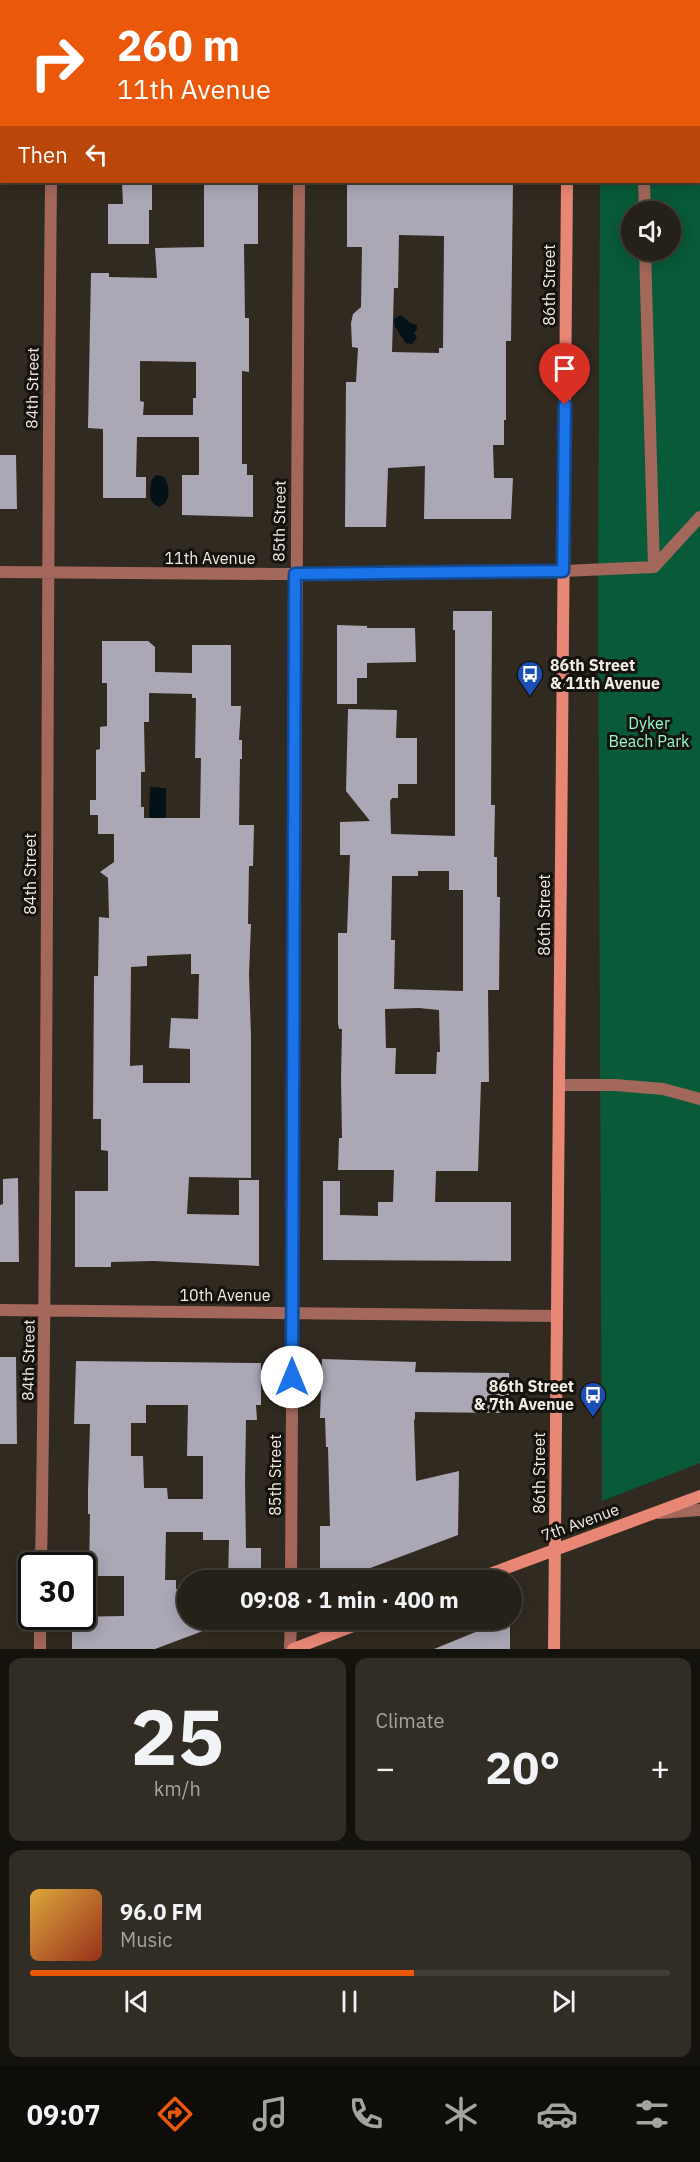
<!DOCTYPE html>
<html lang="en">
<head>
<meta charset="utf-8">
<style>
  body { margin:0; font-family:"IBM Plex Sans",sans-serif; background:#312d25; color:#f1f3f6; height:100vh; display:flex; flex-direction:column; font-size:22px; white-space:nowrap }
  * { box-sizing:border-box; margin:0 }
  p { font-size:20px; color:#a3a3a2 }
  .icon { flex:none; width:33px; height:33px; fill:none; stroke:currentColor; stroke-width:2; stroke-linecap:round; stroke-linejoin:round }
  .map { position:relative; height:1649px; overflow:hidden }
  .drawer { display:flex; flex-direction:column; gap:9px; padding:9px; background:#14120d; flex:1 }
  .drawer>* { flex:none }
  .banner { position:absolute; left:0px; top:0px; width:700px; height:183px; box-shadow:0 3px 15px #0003,0 0 0 2px #423e37; background:#ea580c; color:#fff; overflow:hidden }
  .tools { position:absolute; left:621px; top:201px; display:grid; gap:12px }
  .tools a { display:grid; place-items:center; width:60px; height:60px; border-radius:50%; background:#252018; box-shadow:0 3px 15px #0003,0 0 0 2px #423e37; font-size:30px }
  .speed { position:absolute; left:18px; top:1552px; display:flex; gap:12px; font-size:30px; font-weight:700; text-align:center }
  .speed>* { display:grid; place-content:center; width:78px; height:78px; border-radius:50%; background:#252018; box-shadow:0 3px 15px #0003,0 0 0 2px #423e37; line-height:1 }
  .speed .limit { border:3px solid #111; border-radius:9px; background:#fff; color:#111 }
  .pin { position:absolute; display:grid; place-items:center; width:51px; height:51px; color:#fff; margin:-62px -26px; border-radius:50% 50% 50% 0; rotate:-45deg; box-shadow:0 0 6px #0007 }
  .pin .icon { rotate:45deg }
  .me { position:absolute; width:66px; margin:-33px; rotate:0deg; stroke-linejoin:round; filter:drop-shadow(0 0 4px #0008) }
  .turn { display:flex; align-items:center; gap:21px; height:126px; padding:0 18px; font-size:27px }
  .turn .icon { width:78px; height:78px; stroke-width:2.5 }
  .turn b { display:block; font-size:42px; line-height:51px }
  .then { display:flex; align-items:center; height:57px; padding:0 18px; background:#0003; gap:12px; font-size:22px }
  .big { font-size:45px; font-weight:700; line-height:1.1 }
  .drawer .card { flex:1; display:flex; flex-direction:column; justify-content:center; gap:9px; min-width:0; padding:0 21px; border-radius:12px; background:#312d25 }
  .drawer .dial { align-items:center; gap:0 }
  .dial b { font-size:78px; line-height:1 }
  .song { display:flex; align-items:center; gap:18px }
  .cover { width:72px; height:72px; border-radius:9px; background:linear-gradient(135deg,hsl(40 70% 55%),hsl(10 70% 35%)) }
  .played { height:6px; border-radius:3px; background:linear-gradient(90deg,#ea580c 60%,#423e37 60%) }
  .keys { display:flex; justify-content:space-around; direction:ltr }
  .heat { display:flex; justify-content:space-between; align-items:center; font-size:33px; direction:ltr }
  .drawer .tiles { flex:1; display:grid; gap:9px; grid-template-columns:1fr 1fr }
  .card:last-child { grid-column:span 2 }
  .trip { position:absolute; left:177px; top:1570px; width:345px; height:60px; border-radius:30px; background:#252018; box-shadow:0 3px 15px #0003,0 0 0 2px #423e37; font-weight:700; line-height:60px; text-align:center }
  .tab-bar { display:flex; height:96px; justify-content:space-around; align-items:center; background:#0f0d0a; color:#a3a3a2 }
  .tab-bar .icon { width:42px; height:42px }
  .tab-bar .active { color:#ea580c }
  .tab-bar b { font-size:27px; color:#f1f3f6 }
  .map>svg:first-child { display:block }
  .green { fill:#085a39; fill-rule:evenodd }
  .water { fill:#041218 }
  .building { fill:#aba7b5; fill-rule:evenodd }
  .lines { fill:none; stroke-linecap:round; stroke-linejoin:round }
  .service { stroke:#a4675c; stroke-width:12 }
  .minor { stroke:#a4675c; stroke-width:12 }
  .secondary { stroke:#e98776; stroke-width:12 }
  .route-casing { stroke:#114b97; stroke-width:15 }
  .route { stroke:#1a73e8; stroke-width:10 }
  .labels { text-anchor:middle; stroke-width:6; stroke-linejoin:round; paint-order:stroke }
  .street-label { font-size:16px; fill:#f0ebe5; stroke:#16130e }
  .poi-label { font-size:16px; font-weight:bold; fill:#f0ebe5; stroke:#16130e; text-anchor:start }
  .park-label { font-size:16px; fill:#95fac5; stroke:#16130e }
</style>
</head>
<body>
<div class="map">
<svg width="700" height="1649" viewBox="0 0 700 1649">
  <rect width="100%" height="100%" fill="#312a20"/>
  <!-- green -->
  <path class="green" d="M600,0H700V1463L602,1501L598,594L600,182H699V2ZM632,212H670V250H632Z"/>
  <!-- water -->
  <path class="water" d="M401,315L410,323L417,325V329L414,333L417,338L412,344L406,343L395,327L394,319Z
    M156,475L163,476C171,485 171,503 159,507C147,502 150,491 151,481Z
    M150,787L166,788V823H149Z"/>
  <!-- building -->
  <path class="building" d="M122,182H152V210H149V244H108V204H123Z
    M204,182H258V244H244L245,318H249V372L242,371V464H247V475H253V517L182,515V475H199V437H137L136,477H146V498H103V429L88,428L91,273H109V277L157,278L155,248L204,247ZM140,361L196,362V398H193V415H143L144,402L140,401Z
    M347,182H513L511,341H506V420H504V445H493L494,478H513L511,519H424L425,466L388,468L386,527H345L346,382H356L358,348L352,347L351,323L353,314L361,307L362,247H347ZM399,235L444,236L443,348H439V353L392,352L394,288H398Z
    M0,455H16L17,509H0Z
    M453,611H492L491,805H495L494,857H497V897H500L499,990H488L489,1082H481L478,1171H436L435,1202H511V1261L323,1260V1181H340V1215L378,1216V1202H393L394,1170H338L339,1138H342L341,1079L342,1029H339L338,1024V933H347L350,855H340V822L370,821L346,791L348,709L397,710L396,738H417V784H398V798H392L390,801L391,834L455,836V630H453ZM418,871H449V890H463V991L394,989L395,940H391L392,876H418ZM419,1008L439,1010L440,1052H437L436,1074H395L396,1048H386L385,1009Z
    M337,625L367,626V628H415L416,662L367,663V678H357V704H337Z
    M102,641H148L155,647V672L192,673V645H231V706H241L239,740H242V759H240L239,825H254L253,866H249L248,924H251L249,974L251,1036V1178L189,1177L187,1214L239,1215V1180H259V1266L153,1261L111,1262V1267H75V1191H108V1151L101,1150V1119H93L94,976H98L99,917L109,918L108,878L100,872L114,862V834H98V815H90V800H96V750L100,749V727L107,726V683H102ZM149,693L192,694V698H196L195,758H201L200,818H144V807H141V772H145L144,722H149ZM191,954V974H199L198,1019L171,1018L169,1048L190,1049V1083H143V1065L130,1066L131,967L147,966V956Z
    M18,1178L19,1262H0V1205L3,1204V1179Z
    M0,1357H16L17,1444H0Z
    M322,1359L416,1362L415,1372L509,1373V1407L503,1408V1413L415,1412V1419L414,1420L416,1481L459,1471L458,1535L336,1581H320V1526H330L328,1447H326L325,1418H320Z
    M76,1361L261,1363V1405H256L257,1420H246L245,1482L246,1548H261V1581H228L229,1540H203V1532H166L165,1580H176V1589H188V1620H226L227,1622L155,1649H72V1617L124,1616V1576H89L90,1514H88V1491L90,1424H74ZM146,1405H188L187,1456H203V1499H168L167,1488H144L143,1456H131V1423H146Z
    M505,1620H510V1649H434Z"/>
  <g class="lines">
    <!-- service -->
    <path class="service" d="M644,182L645,212
      M654,567L700,517
      M563,571L654,567L645,250
      M559,1085H615L663,1089L700,1099"/>
    <!-- minor -->
    <path class="minor" d="M53,2V0
      M301,2V0
      M0,572L273,574L563,571
      M0,1310L557,1316
      M659,1513L700,1510
      M41,1566C49,1105 46,643 51,182
      M291,1581L299,182
      M40,1649V1617
      M290,1649L291,1620"/>
    <!-- secondary -->
    <path class="secondary" d="M568,2V0
      M471,1581L700,1496
      M293,1649L369,1620
      M554,1649L567,182"/>
  </g>
  <g class="lines">
    <!-- route casing -->
    <g class="route-casing">
      <path id="route" d="M292,1377L295,574L563,571L565,405"/>
    </g>
    <!-- route -->
    <use href="#route" class="route"/>
  </g>
  <!-- icons -->
  <defs>
    <g id="bus-pin" transform="scale(1.35)"><path d="M0 17L-7.5 6A9.5 9.5 0 1 1 7.5 6Z" fill="#1a4fb4" stroke="#16130e"/><path d="M-5-6H5V4H4V6H2V4H-2V6H-4V4H-5ZM-3.5-4V0h7V-4ZM-3.5 1.2v1.5H-2V1.2ZM2 1.2v1.5H3.5V1.2Z" fill="#fff"/></g>
  </defs>
  <g fill-rule="evenodd">
    <use href="#bus-pin" x="530" y="674"/>
    <use href="#bus-pin" x="593" y="1395"/>
  </g>
  <g class="labels">
    <!-- street labels -->
    <g class="street-label">
      <text transform="translate(549 285) rotate(-90)" y="6">86th Street</text>
      <text transform="translate(32 388) rotate(-89)" y="6">84th Street</text>
      <text transform="translate(279 521) rotate(-89)" y="6">85th Street</text>
      <text x="210" y="564">11th Avenue</text>
      <text transform="translate(30 874) rotate(-90)" y="6">84th Street</text>
      <text transform="translate(544 915) rotate(-90)" y="6">86th Street</text>
      <text x="225" y="1301">10th Avenue</text>
      <text transform="translate(28 1360) rotate(-89)" y="6">84th Street</text>
      <text transform="translate(539 1473) rotate(-90)" y="6">86th Street</text>
      <text transform="translate(275 1475) rotate(-90)" y="6">85th Street</text>
      <text transform="translate(580 1522) rotate(-20)" y="6">7th Avenue</text>
    </g>
    <!-- poi labels -->
    <g class="poi-label">
      <text x="550" y="671">86th Street<tspan x="550" dy="18">&amp; 11th Avenue</tspan></text>
      <text x="574" y="1392" text-anchor="end">86th Street<tspan x="574" dy="18">&amp; 7th Avenue</tspan></text>
    </g>
    <!-- park labels -->
    <g class="park-label">
      <text x="649" y="729">Dyker<tspan x="649" dy="18">Beach Park</tspan></text>
    </g>
  </g>
</svg>
<div class="tools">
<a><svg class="icon" aria-label="sound" viewBox="0 0 24 24"><path d="M4 9h4l5-4v14l-5-4H4zM17 9q2 3 0 6"/></svg></a>
</div>
<div class="speed"><div class="limit">30</div></div>
<div class="pin" style="left:565px;top:405px;background:#d93025"><svg class="icon" aria-label="arrive" viewBox="0 0 24 24"><path d="M6 21V4h12l-3 4 3 4H6"/></svg></div>
<svg class="me" style="left:292px;top:1377px" viewBox="-20 -20 40 40"><circle r="19" fill="#fff"/><path d="M0-13L10 11 0 6-10 11z" fill="#1a73e8"/></svg>
<div class="trip">09:08 · 1 min · 400 m</div>
<div class="banner">
<div class="turn"><svg class="icon" aria-label="right" viewBox="0 0 24 24"><path d="M7 20v-9h11M14 6l5 5-5 5"/></svg><div><b>260 m</b>11th Avenue</div></div>
<div class="then">Then<svg class="icon" aria-label="left" viewBox="0 0 24 24"><path d="M17 20v-9H6M10 6l-5 5 5 5"/></svg></div>
</div>
</div>
<section class="drawer">
<div class="tiles">
<div class="card dial"><b>25</b><p>km/h</p></div>
<div class="card"><p>Climate</p>
<div class="heat"><a>−</a><b class="big">20°</b><a>+</a></div>
</div>
<div class="card">
<div class="song"><i class="cover"></i><div><b>96.0 FM</b><p>Music</p></div></div>
<div class="played"></div>
<div class="keys"><svg class="icon" aria-label="previous" viewBox="0 0 24 24"><path d="M18 5L8 12l10 7zM5 5v14"/></svg><svg class="icon" aria-label="pause" viewBox="0 0 24 24"><path d="M8 5v14M16 5v14"/></svg><svg class="icon" aria-label="next" viewBox="0 0 24 24"><path d="M6 5l10 7-10 7zM19 5v14"/></svg></div>
</div>
</div>
</section>
<nav class="tab-bar">
<b>09:07</b>
<svg class="icon active" aria-label="directions" viewBox="0 0 24 24"><path d="M12 3l9 9-9 9-9-9zM9 14v-3h6M13 9l2 2-2 2"/></svg>
<svg class="icon" aria-label="music" viewBox="0 0 24 24"><path d="M9 18V5l10-2v13"/><circle cx="6" cy="18" r="3"/><circle cx="16" cy="16" r="3"/></svg>
<svg class="icon" aria-label="phone" viewBox="0 0 24 24"><path d="M5 4h4l2 5-3 2q2 4 5 5l2-3 5 2v4C11 20 4 13 5 4z"/></svg>
<svg class="icon" aria-label="climate" viewBox="0 0 24 24"><path d="M12 3v18M4 7l16 10M4 17L20 7"/></svg>
<svg class="icon" aria-label="car" viewBox="0 0 24 24"><path d="M5 17H2v-5l4-1 3-4h7l3 4 3 1v5h-3M9 17h6M6 11h13"/><circle cx="7" cy="17" r="2"/><circle cx="17" cy="17" r="2"/></svg>
<svg class="icon" aria-label="filters" viewBox="0 0 24 24"><path d="M4 7h16M4 17h16"/><circle cx="9" cy="7" r="2"/><circle cx="15" cy="17" r="2"/></svg>
</nav>
</body>
</html>
